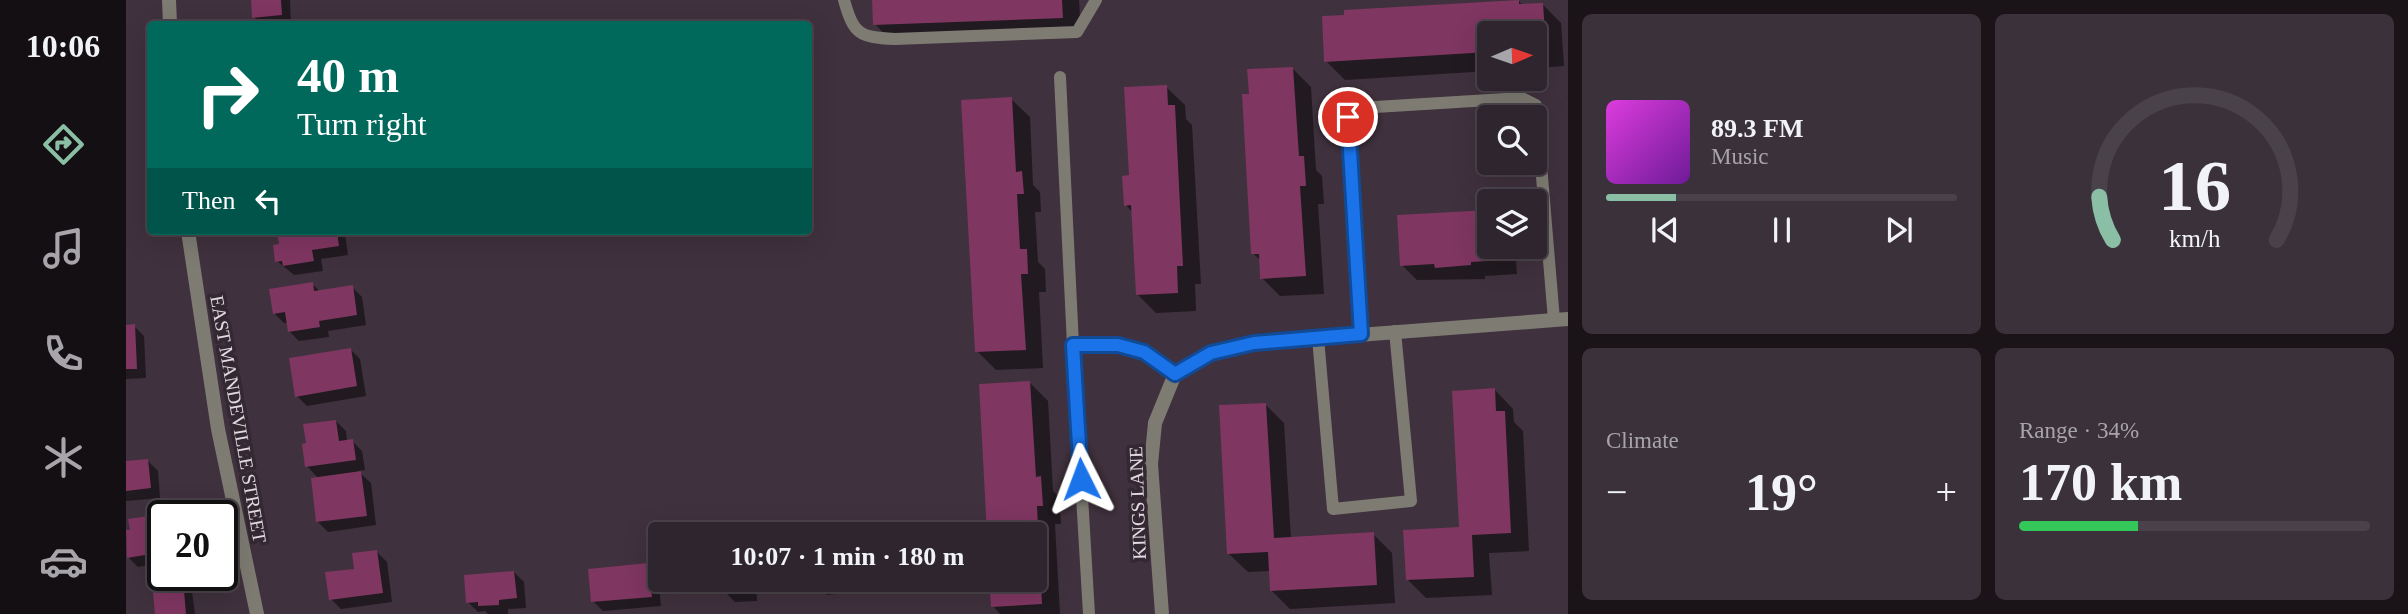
<!DOCTYPE html>
<html lang="en">
<head>
<meta charset="utf-8">
<style>
  body { margin:0; font-family:"Times New Roman",serif; background:#3b313a; color:#f1f3f6; height:100vh; display:flex; flex-direction:column; font-size:26px; white-space:nowrap }
  * { box-sizing:border-box; margin:0 }
  p { font-size:23px; color:#a7a5aa }
  .icon { flex:none; width:38px; height:38px; fill:none; stroke:currentColor; stroke-width:2; stroke-linecap:round; stroke-linejoin:round }
  .map { position:relative; flex:1; overflow:hidden }
  .sheet { display:flex; flex-direction:column; gap:14px; padding:14px; background:#1a1419; width:840px }
  .sheet>* { flex:none }
  .top-card { position:absolute; left:21px; top:21px; width:665px; height:214px; border-radius:7px; box-shadow:0 7px 28px #0002,0 0 0 2px #4a424a; background:#00695c; color:#fff; overflow:hidden }
  .needle { width:46px; rotate:88deg }
  .tools { position:absolute; left:1351px; top:21px; display:grid; gap:14px }
  .tools a { display:grid; place-items:center; width:70px; height:70px; border-radius:7px; background:#2f252e; box-shadow:0 7px 28px #0002,0 0 0 2px #4a424a; font-size:35px }
  .speed { position:absolute; left:21px; top:500px; display:flex; gap:14px; font-size:35px; font-weight:700; text-align:center }
  .speed>* { display:grid; place-content:center; width:91px; height:91px; border-radius:50%; background:#2f252e; box-shadow:0 7px 28px #0002,0 0 0 2px #4a424a; line-height:1 }
  .speed .limit { border:4px solid #111; border-radius:10px; background:#fff; color:#111 }
  .pin { position:absolute; display:grid; place-items:center; width:60px; height:60px; color:#fff; margin:-30px; border:4px solid #fff; border-radius:50%; box-shadow:0 2px 7px #0007 }
  .me { position:absolute; width:77px; margin:-38px; rotate:357deg; stroke-linejoin:round; filter:drop-shadow(0 0 5px #0008) }
  .turn { display:flex; align-items:center; gap:24px; height:147px; padding:0 35px; font-size:32px }
  .turn .icon { width:91px; height:91px; stroke-width:2.5 }
  .turn b { display:block; font-size:49px; line-height:60px }
  .then { display:flex; align-items:center; height:66px; padding:0 35px; background:#0003; gap:14px; font-size:26px }
  .big { font-size:52px; font-weight:700; line-height:1.1 }
  .sheet .tile { flex:1; display:flex; flex-direction:column; justify-content:center; gap:10px; min-width:0; padding:0 24px; border-radius:10px; background:#3b313a }
  .sheet .dial { align-items:center; gap:0 }
  .dial svg { height:182px; overflow:visible; fill:none; stroke:#4a424a; stroke-width:7; stroke-linecap:round; text-anchor:middle }
  .dial text { fill:#f1f3f6; stroke:none }
  .song { display:flex; align-items:center; gap:21px }
  .cover { width:84px; height:84px; border-radius:10px; background:linear-gradient(135deg,hsl(300 70% 55%),hsl(280 70% 35%)) }
  .played { height:7px; border-radius:4px; background:linear-gradient(90deg,#8abfa5 20%,#4a424a 20%) }
  .keys { display:flex; justify-content:space-around; direction:ltr }
  .heat { display:flex; justify-content:space-between; align-items:center; font-size:38px; direction:ltr }
  .charge { height:10px; border-radius:5px; background:linear-gradient(90deg,#34c759 34%,#4a424a 0) }
  .sheet .tiles { flex:1; display:grid; gap:14px; grid-template-columns:repeat(2,1fr) }
  .trip { position:absolute; left:522px; top:522px; width:399px; height:70px; border-radius:7px; background:#2f252e; box-shadow:0 7px 28px #0002,0 0 0 2px #4a424a; font-weight:700; line-height:70px; text-align:center }
  main { display:flex; flex:1; min-height:0 }
  .dock { display:flex; flex-direction:column; width:126px; justify-content:space-around; align-items:center; background:#130f12; color:#a7a5aa }
  .dock .icon { width:49px; height:49px }
  .dock .current { color:#8abfa5 }
  .dock b { font-size:32px; color:#f1f3f6 }
  .map>svg:first-child { display:block }
  .shadow { fill:#0007 }
  .building { fill:#7f3661 }
  .lines { fill:none; stroke-linecap:round; stroke-linejoin:round }
  .service { stroke:#7e7b73; stroke-width:12 }
  .minor { stroke:#7e7b73; stroke-width:14 }
  .route-casing { stroke:#114b97; stroke-width:18 }
  .route { stroke:#1a73e8; stroke-width:12 }
  .labels { text-anchor:middle; stroke-width:7; stroke-linejoin:round; paint-order:stroke }
  .street-label { font-size:19px; fill:#e3dbe2; stroke:#342833 }
</style>
</head>
<body>
<main>
<nav class="dock">
<b>10:06</b>
<svg class="icon current" aria-label="directions" viewBox="0 0 24 24"><path d="M12 3l9 9-9 9-9-9zM9 14v-3h6M13 9l2 2-2 2"/></svg>
<svg class="icon" aria-label="music" viewBox="0 0 24 24"><path d="M9 18V5l10-2v13"/><circle cx="6" cy="18" r="3"/><circle cx="16" cy="16" r="3"/></svg>
<svg class="icon" aria-label="phone" viewBox="0 0 24 24"><path d="M5 4h4l2 5-3 2q2 4 5 5l2-3 5 2v4C11 20 4 13 5 4z"/></svg>
<svg class="icon" aria-label="climate" viewBox="0 0 24 24"><path d="M12 3v18M4 7l16 10M4 17L20 7"/></svg>
<svg class="icon" aria-label="car" viewBox="0 0 24 24"><path d="M5 17H2v-5l4-1 3-4h7l3 4 3 1v5h-3M9 17h6M6 11h13"/><circle cx="7" cy="17" r="2"/><circle cx="17" cy="17" r="2"/></svg>
</nav>
<div class="map">
<svg width="1442" height="614" viewBox="0 0 1442 614">
  <rect width="100%" height="100%" fill="#3f313d"/>
  <!-- shadow -->
  <path class="shadow" d="M127,0H164L165,24H136L128,17Z
    M748,0H953L955,36L767,43L749,24Z
    M1393,1L1397,6L1416,4L1435,23L1438,66L1409,68V33H1363V71L1219,80L1200,61Z
    M1166,68L1185,87L1190,170L1196,176L1198,204H1192L1198,294L1154,296L1136,278L1135,261L1127,253L1125,95Z
    M1040,87L1059,105L1060,119L1066,125L1075,284H1069L1070,311L1030,313L1012,295L1007,213L1000,205L1005,177Z
    M885,99L904,117L907,185L914,192L915,212H909L912,262L919,269L920,292H913L917,368L870,370L851,351Z
    M1363,211V247H1389L1391,274L1359,276V279L1291,280L1276,265L1273,217Z
    M164,231H216L219,234L222,255L195,259L197,271L168,275L151,261L155,245Z
    M186,284L195,292L226,287L236,297L240,325L202,331L203,337L173,341L163,331L162,323H158L148,313Z
    M0,326H8L18,336L20,378L0,379Z
    M224,349L234,359L240,396L181,406L171,396Z
    M904,383L922,401L927,491L933,497L935,524H929L934,614H874L867,606L908,579Z
    M1369,390L1387,409L1388,422L1397,431L1403,551L1363,553L1366,595L1300,598L1282,580L1335,529Z
    M1140,405L1158,423L1165,539L1247,534L1266,553L1269,603L1164,609L1145,590L1144,571L1122,572L1103,554Z
    M210,421L220,431L221,441H226L236,451L239,470L232,471L245,483L250,525L202,532L192,522L193,479L181,466Z
    M22,461L32,471L34,498L0,501V463Z
    M22,518L29,524L37,523V563L12,567L2,557L0,532L6,531Z
    M251,552L261,562L266,602L215,609L205,599L230,570Z
    M522,565L532,575L535,606L477,611L467,601Z
    M388,572L398,582L400,608L382,609V614H362L359,611L352,612L342,602Z
    M558,579H630L631,601L609,602L599,592V589L568,591Z
    M691,579H747L748,586L735,588V591L701,595L691,585Z
    M56,581L66,591L69,614H31Z"/>
  <!-- building -->
  <path class="building" d="M125,0H155L156,15L126,18Z
    M746,0H936L937,18L747,25Z
    M1393,0V4L1417,3L1420,48L1409,49V33H1363V52L1198,62L1196,16L1218,15V10Z
    M1167,67L1173,156H1178L1180,186H1174L1180,276L1134,279L1133,254H1125L1116,94H1123L1121,69Z
    M1041,85L1042,105H1049L1057,266H1051L1052,293L1010,295L1005,205L998,206L996,176L1003,175L998,87Z
    M886,97L890,172L896,171L898,194H891L894,249H901L902,274H895L900,350L849,352L835,100Z
    M1363,210V247H1376L1377,260L1345,262V265L1309,268L1308,264L1274,266L1271,215Z
    M151,231H211L213,246L186,250L188,261L157,266L156,261L149,262L147,245L153,244Z
    M187,282L188,291L227,285L231,315L193,321L194,327L162,332L159,312L147,314L143,289Z
    M9,324L11,369H0V325Z
    M225,348L231,386L169,397L163,358Z
    M904,381L910,477L915,476L917,506H911L916,604L865,607L863,579H908V534H861L853,384Z
    M1369,388L1370,411H1379L1385,533L1346,535L1348,577L1280,580L1277,530L1333,527L1326,391Z
    M1140,403L1148,538L1248,532L1251,585L1144,591L1142,552L1101,554L1093,405Z
    M210,420L213,441L227,439L230,460L179,467L176,444L180,443L177,424Z
    M22,459L25,488L0,491V461Z
    M235,471L241,516L190,522L185,478Z
    M23,516L24,523L37,521V552L1,558L0,530H4L2,519Z
    M251,550L257,593L203,600L199,572L228,569L226,553Z
    M522,563L526,597L465,602L462,569Z
    M388,571L391,598L373,600V605L352,606V602L340,603L338,575Z
    M57,579L60,614H29L26,582Z
    M596,579H621L622,591L598,593Z
    M689,579H731V581L690,586Z"/>
  <g class="lines">
    <!-- service -->
    <path class="service" d="M718,0C728,35 733,37 769,39L951,32L970,0
      M934,77L947,345L992,346L1018,352L1049,374
      M1235,334L1221,117L1233,108L1396,98L1410,105L1428,320
      M1192,338L1207,509L1285,501L1269,331
      M947,345L963,614"/>
    <!-- minor -->
    <path class="minor" d="M43,0L44,24
      M62,231L92,429L131,614
      M1036,614L1025,464L1029,423L1049,374L1085,353L1128,343L1442,319"/>
  </g>
  <g class="lines">
    <!-- route casing -->
    <g class="route-casing">
      <path id="route" d="M955,479L947,345H992L1018,352L1049,374L1085,353L1128,343L1235,334L1222,117"/>
    </g>
    <!-- route -->
    <use href="#route" class="route"/>
  </g>
  <g class="labels">
    <!-- street labels -->
    <g class="street-label">
      <text transform="translate(113 419) rotate(80)" y="7">EAST MANDEVILLE STREET</text>
      <text transform="translate(1011 503) rotate(-92)" y="7">KINGS LANE</text>
    </g>
  </g>
</svg>
<div class="tools">
<a><svg class="needle" viewBox="-14 -14 28 28"><path d="M0-13l5 13h-10z" fill="#e53935"/><path d="M0 13l5-13h-10z" fill="#a7a5aa"/></svg></a>
<a><svg class="icon" aria-label="search" viewBox="0 0 24 24"><circle cx="10" cy="10" r="6"/><path d="M15 15l6 6"/></svg></a>
<a><svg class="icon" aria-label="layers" viewBox="0 0 24 24"><path d="M12 4l9 5-9 5-9-5zM3 14l9 5 9-5"/></svg></a>
</div>
<div class="speed"><div class="limit">20</div></div>
<div class="pin" style="left:1222px;top:117px;background:#d93025"><svg class="icon" aria-label="arrive" viewBox="0 0 24 24"><path d="M6 21V4h12l-3 4 3 4H6"/></svg></div>
<svg class="me" style="left:955px;top:479px" viewBox="-20 -20 40 40"><path d="M0-17L14 15 0 8-14 15z" fill="#1a73e8" stroke="#fff" stroke-width="4"/></svg>
<div class="trip">10:07 · 1 min · 180 m</div>
<div class="top-card">
<div class="turn"><svg class="icon" aria-label="right" viewBox="0 0 24 24"><path d="M7 20v-9h11M14 6l5 5-5 5"/></svg><div><b>40 m</b>Turn right</div></div>
<div class="then">Then<svg class="icon" aria-label="left" viewBox="0 0 24 24"><path d="M17 20v-9H6M10 6l-5 5 5 5"/></svg></div>
</div>
</div>
<section class="sheet">
<div class="tiles">
<div class="tile">
<div class="song"><i class="cover"></i><div><b>89.3 FM</b><p>Music</p></div></div>
<div class="played"></div>
<div class="keys"><svg class="icon" aria-label="previous" viewBox="0 0 24 24"><path d="M18 5L8 12l10 7zM5 5v14"/></svg><svg class="icon" aria-label="pause" viewBox="0 0 24 24"><path d="M8 5v14M16 5v14"/></svg><svg class="icon" aria-label="next" viewBox="0 0 24 24"><path d="M6 5l10 7-10 7zM19 5v14"/></svg></div>
</div>
<div class="tile dial"><svg viewBox="0 0 100 80">
<path d="M14 69A42 42 0 1 1 86 69"/>
<path d="M14 69A42 42 0 0 1 8 50" stroke="#8abfa5"/>
<text x="50" y="56" font-size="32" font-weight="700">16</text>
<text x="50" y="72" font-size="11">km/h</text>
</svg></div>
<div class="tile"><p>Climate</p>
<div class="heat"><a>−</a><b class="big">19°</b><a>+</a></div>
</div>
<div class="tile"><p>Range · 34%</p><b class="big">170 km</b><div class="charge"></div></div>
</div>
</section>
</main>
</body>
</html>
